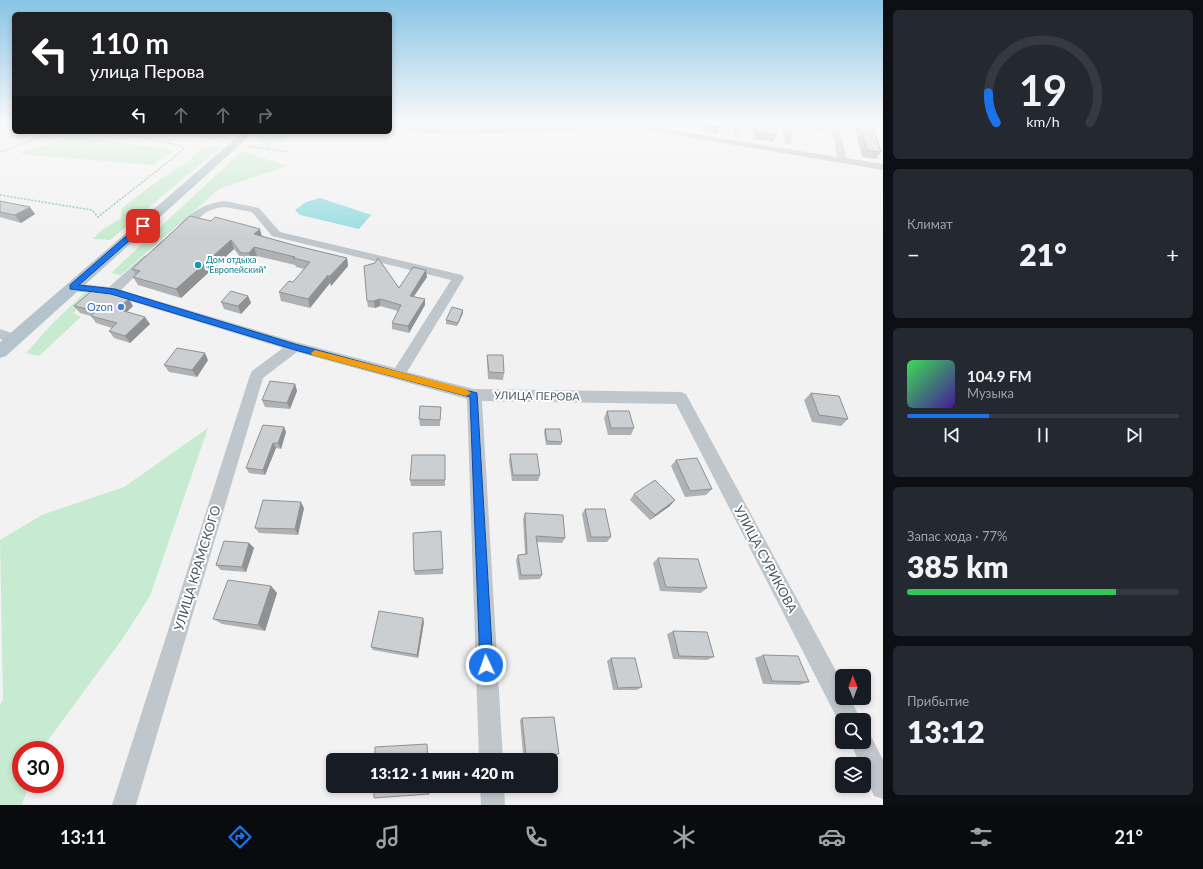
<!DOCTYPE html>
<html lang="ru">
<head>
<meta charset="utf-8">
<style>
  body { margin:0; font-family:Lato,sans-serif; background:#242831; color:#f1f3f6; height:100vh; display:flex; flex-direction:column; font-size:15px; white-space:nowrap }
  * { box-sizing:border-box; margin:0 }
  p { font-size:13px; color:#9ea1a6 }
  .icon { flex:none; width:22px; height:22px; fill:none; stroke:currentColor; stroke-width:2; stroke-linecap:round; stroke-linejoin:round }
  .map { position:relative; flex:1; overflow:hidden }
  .details { display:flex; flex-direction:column; gap:10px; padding:10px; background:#0d0f14; width:320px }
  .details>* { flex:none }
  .guide { position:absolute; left:12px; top:12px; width:380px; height:122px; border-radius:6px; box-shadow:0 2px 6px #0003; background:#202124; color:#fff; overflow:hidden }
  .needle { width:26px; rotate:359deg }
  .controls { position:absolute; left:835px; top:669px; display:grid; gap:8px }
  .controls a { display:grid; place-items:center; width:36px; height:36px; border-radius:6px; background:#171b24; box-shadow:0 2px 6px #0003; font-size:20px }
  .speed { position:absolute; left:12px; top:741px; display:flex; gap:8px; font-size:20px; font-weight:700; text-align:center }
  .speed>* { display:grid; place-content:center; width:52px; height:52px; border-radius:50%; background:#171b24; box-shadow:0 2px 6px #0003; line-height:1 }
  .speed .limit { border:6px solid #d22; background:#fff; color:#111 }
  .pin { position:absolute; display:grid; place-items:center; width:34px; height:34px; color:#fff; margin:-17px; border-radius:8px; box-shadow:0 2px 6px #0006 }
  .me { position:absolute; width:44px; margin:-22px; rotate:357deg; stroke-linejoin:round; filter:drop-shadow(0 0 3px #0008) }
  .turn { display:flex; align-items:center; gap:14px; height:84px; padding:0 12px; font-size:18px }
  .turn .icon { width:52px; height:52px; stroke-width:2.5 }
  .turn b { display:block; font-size:28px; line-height:34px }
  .lanes { display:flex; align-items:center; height:38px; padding:0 12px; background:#0003; justify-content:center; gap:20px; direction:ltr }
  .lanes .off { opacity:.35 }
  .big { font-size:30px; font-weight:800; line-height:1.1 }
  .details .widget { flex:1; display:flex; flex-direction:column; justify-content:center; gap:6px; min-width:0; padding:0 14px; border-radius:6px; background:#242831 }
  .details .dial { align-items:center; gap:0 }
  .dial svg { height:104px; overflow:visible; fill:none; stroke:#363941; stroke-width:7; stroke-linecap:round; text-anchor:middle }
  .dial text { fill:#f1f3f6; stroke:none }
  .song { display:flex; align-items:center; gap:12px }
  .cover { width:48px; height:48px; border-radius:6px; background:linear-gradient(135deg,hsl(130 70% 55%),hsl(260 70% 35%)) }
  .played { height:4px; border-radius:2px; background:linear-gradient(90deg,#1a73e8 30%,#363941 30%) }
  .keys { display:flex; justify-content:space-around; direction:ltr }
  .heat { display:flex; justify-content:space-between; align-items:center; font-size:22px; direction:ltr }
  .charge { height:6px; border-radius:3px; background:linear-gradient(90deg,#34c759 77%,#363941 0) }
  .trip { position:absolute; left:326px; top:753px; width:232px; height:40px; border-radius:6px; background:#171b24; box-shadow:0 2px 6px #0003; font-weight:800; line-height:40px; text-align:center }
  .menu { display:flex; height:64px; justify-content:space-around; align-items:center; background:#090b0e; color:#9ea1a6 }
  .menu .icon { width:28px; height:28px }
  .menu .selected { color:#1a73e8 }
  .menu b { font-size:18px; color:#f1f3f6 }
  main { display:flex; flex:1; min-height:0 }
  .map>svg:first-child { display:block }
  .green { fill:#c6ebd0 }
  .water { fill:#99dce2 }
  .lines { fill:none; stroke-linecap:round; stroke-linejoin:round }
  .path { stroke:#82c59b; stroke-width:1.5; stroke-dasharray:2 1.5; stroke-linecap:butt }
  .minor { fill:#bfc7cc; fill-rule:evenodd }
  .major { fill:#b5c4cc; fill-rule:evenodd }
  .wall { fill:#afb2b5 }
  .shaded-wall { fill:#8f9193 }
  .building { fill:#cccfd2; stroke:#8f9193 }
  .route { fill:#1a73e8; stroke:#114b97 }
  .slow { fill:#f59e0b }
  .culture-dot { fill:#0f9aa8; stroke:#fff; stroke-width:1.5 }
  .shop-dot { fill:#3f7fe0; stroke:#fff; stroke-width:1.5 }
  .labels { text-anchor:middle; stroke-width:4; stroke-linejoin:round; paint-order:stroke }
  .far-culture-label { font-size:9px; fill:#0d838f; stroke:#fff; text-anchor:start }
  .shop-label { font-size:11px; fill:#366cbe; stroke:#fff; text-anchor:end }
  .street-label { font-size:11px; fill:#4b575d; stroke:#fff }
  .near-street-label { font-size:13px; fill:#4b575d; stroke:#fff }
</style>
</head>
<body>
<main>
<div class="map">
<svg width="883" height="805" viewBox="0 0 883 805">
  <rect width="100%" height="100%" fill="#f3f2f2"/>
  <!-- green -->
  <path class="green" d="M165,132H238L231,138L213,139Z
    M261,132H292L287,134L281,140L266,146L260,140L259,134Z
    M72,136H73L174,150L153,165L18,154Z
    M222,146L110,240L93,239L102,230L121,218L122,208L159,180L188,162L202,148Z
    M242,151L287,166L219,189L121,275L111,273Z
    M85,292L94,295L73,313L81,317L39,356L26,353L51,325Z
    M208,428L150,596L123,638L41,750H21V784H29L22,805H0V705L3,700L0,540L42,515L124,487Z"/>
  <!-- water -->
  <path class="water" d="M320,198L371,215L359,229L300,215L295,210L306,202Z"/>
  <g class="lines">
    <!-- path -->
    <path class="path" d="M248,146L289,152
      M0,152L55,132
      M0,195L92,210L98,217L183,150L182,146L134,136L101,132"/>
    <!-- minor -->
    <path class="minor" d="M390,124H405L452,129L606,124L640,125L837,157L831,124H839L846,158L883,164V170L640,129L619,128L452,135L426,133L391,126Z
      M734,124H742L740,137H734L733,135Z
      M783,124H791L792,142L791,144L788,145L784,142Z
      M225,201L259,208L280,232L462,275L464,278L407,372L474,389L681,392L686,394L842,682V698H850L861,720H842V728L676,404L482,401L503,760H479L467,399L297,352L263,378L136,805H112L250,375L252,371L283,348L111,295L72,291L68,290L66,287L68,284L72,283L109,287L144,256H152L154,258L152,260L121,290L296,342L395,368L451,280L272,236L252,212L225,207L217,208L206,212L184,232L180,233L175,230C187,213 205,203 225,201Z
      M0,329L20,336L22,339L20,342L15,344L0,339Z
      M864,731L870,734L883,760V799L874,796L864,773V764H860L850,742H864Z
      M480,786H504L505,805H481Z"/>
    <!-- major -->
    <path class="major" d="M243,132H254L6,356L0,358V342Z"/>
  </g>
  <!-- wall -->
  <path class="wall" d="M460,124H476L475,126H461Z
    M703,124H721L720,127L717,134L702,131Z
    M753,124H776V136L773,142L753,139Z
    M803,124H827L823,131L804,128Z
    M854,124H872L881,152L876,159L862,157Z
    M0,201L35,214L21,223L0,217Z
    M190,216L297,246L347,258L348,266L331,286L330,283L310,308L281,301L279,292L293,282L304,269L296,267L295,265L257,256L252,261L244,262L234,249L181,298L138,285L133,277L135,274L132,269Z
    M427,277L414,296L425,305L409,333L392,329V323L398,311L380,306L375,308L368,307L367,301Z
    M248,296L251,303L241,314L224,309L221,302Z
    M74,306H133L127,312L150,324L130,343L114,338L109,331L112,328L96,323L91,316L80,313Z
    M463,310V313L457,326L446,324V320Z
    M487,355L504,373L503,380L488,379L487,362Z
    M208,360L197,377L169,372L164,365Z
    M295,384L297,391L290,409L265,407L262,400Z
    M811,393L848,419L841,426L812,422L804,400Z
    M441,407L440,426H420L419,419Z
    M607,411L634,428L631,435H608L604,418Z
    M284,427L286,432L281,449L276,448L265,475L249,473L246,468Z
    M545,429L562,442L561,445H546L544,432Z
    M510,454L540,475L538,481H512L509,461Z
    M445,455V486H411L410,480Z
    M676,460L712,489L706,495L685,497L671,466Z
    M634,494L670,506L650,520L630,500Z
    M304,508L298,535L259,533L255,528Z
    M585,509L611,537L607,542H587L582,514Z
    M525,513L565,538L562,543L537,542L542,575L540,579L519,580L516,560L518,555L525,554L523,519Z
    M249,543L254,548L246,572L221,570L216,565Z
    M658,558L707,588L701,593L660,591L653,563Z
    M443,569V574L415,575L414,571Z
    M271,586L277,593L265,631L222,624L213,619Z
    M424,622L418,658L373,650L371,647Z
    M673,631L714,657L707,660L673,659L667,634Z
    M763,655L809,682L799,685L763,684L755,658Z
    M611,658L642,687L637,690H613L607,661Z
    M522,718L559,754L556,755H523L520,720Z"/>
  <!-- shaded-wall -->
  <path class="shaded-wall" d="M30,207L35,214L21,223L15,215Z
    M260,229L262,237L254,234Z
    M231,240L234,249L181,298L176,289Z
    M254,247L257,256L252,261L249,253Z
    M347,258L348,266L331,286L329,277Z
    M426,270L427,277L410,302V296Z
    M328,275L330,283L310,308L308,299Z
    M248,296L251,303L241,314L238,306Z
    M129,299L133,306L122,316L117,309Z
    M380,299V306L375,308L374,301Z
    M425,299V305L409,333L408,326Z
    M463,310V313L457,326L458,323Z
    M145,317L150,324L130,343L125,336Z
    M205,353L208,360L197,377L192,370Z
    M295,384L297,391L290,409L287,403Z
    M284,427L286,432L281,449L278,443Z
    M273,443L276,448L265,475L263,470Z
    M675,500L670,506L650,520L655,515Z
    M301,502L304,508L298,535L295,529Z
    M249,543L254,548L246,572L242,567Z
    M271,586L277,593L265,631L258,625Z
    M423,618L424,622L418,658L417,655Z"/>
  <!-- building -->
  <path class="building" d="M704,124H721L720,127L704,125Z
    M756,124H776V136L756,132Z
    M860,124H872L881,152L867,150Z
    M0,201L30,207L15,215L0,212Z
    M190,216L211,221L215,217L234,222L260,229L254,234L297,246L347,258L329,277L328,275L308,299L279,292L289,281L293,282L310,262L293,258L295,257L254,247L249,253H241L231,240L176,289L133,277L140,271L132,269Z
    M378,258L399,288L413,267L426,270L410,296L425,299L408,326L392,323L401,305L380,299L374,301H367L364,266L375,263Z
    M94,289L129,299L117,309L145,317L125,336L109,331L117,323L91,316L96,311L74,306Z
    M231,291L248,296L238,306L221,302Z
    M452,307L463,310L458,323L446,320Z
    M177,348L205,353L192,370L164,365Z
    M487,355H503L504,373L489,372Z
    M270,381L295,384L287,403L262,400Z
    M811,393L839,396L848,419L819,415Z
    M420,406L441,407L440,420L419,419Z
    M607,411H629L634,428H611Z
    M263,425L284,427L278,443H273L263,470L246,468Z
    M545,429H560L562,442L547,441Z
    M510,454H537L540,475H513Z
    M412,455H445V480H410Z
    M697,458L712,489L690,491L676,460Z
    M655,480L675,500L655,515L634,494Z
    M263,500L301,502L295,529L255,528Z
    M585,509H605L611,537H591Z
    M525,513L563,515L565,538L536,536L542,575H521L518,555L527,554Z
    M441,531L443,569L414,571L413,533Z
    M224,541L249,543L242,567L216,565Z
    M658,558L698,559L707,588L666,587Z
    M228,580L271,586L258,625L213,619Z
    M379,611L423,618L417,655L371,647Z
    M673,631L707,632L714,657L679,656Z
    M763,655L798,656L809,682L772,681Z
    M611,658H635L642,687L618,688Z
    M554,717L559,754L526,755L522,718Z
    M427,744L428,760H375V747Z
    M374,786H428L429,794L374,798Z"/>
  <!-- sky -->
  <linearGradient id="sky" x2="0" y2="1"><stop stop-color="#88c4e6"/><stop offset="0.52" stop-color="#faf9f9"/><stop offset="1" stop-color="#faf9f9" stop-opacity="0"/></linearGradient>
  <rect width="883" height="237" fill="url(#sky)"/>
  <!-- route -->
  <path class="route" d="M140,224L146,226L79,285L115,289L295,344L477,393L493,665L491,669L486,671L482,669L480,665L470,397L295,350L111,294L70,289V285Z"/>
  <!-- slow -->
  <path class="slow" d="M315,350L466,389L471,393L466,396L312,355L311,353Z"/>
  <!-- markers -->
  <circle class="culture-dot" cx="198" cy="265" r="4"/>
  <circle class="shop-dot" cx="121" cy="307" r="4"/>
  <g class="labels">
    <!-- far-culture labels -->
    <g class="far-culture-label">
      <text x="206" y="263">Дом отдыха<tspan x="206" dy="10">"Европейский"</tspan></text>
    </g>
    <!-- shop labels -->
    <g class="shop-label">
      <text x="113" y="311">Ozon</text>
    </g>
    <!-- street labels -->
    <g class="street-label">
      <text transform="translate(537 396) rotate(1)" y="4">УЛИЦА ПЕРОВА</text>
    </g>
    <!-- near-street labels -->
    <g class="near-street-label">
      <text transform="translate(766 559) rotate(62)" y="5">УЛИЦА СУРИКОВА</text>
      <text transform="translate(197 568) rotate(-73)" y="5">УЛИЦА КРАМСКОГО</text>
    </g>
  </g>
</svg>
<div class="controls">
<a><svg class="needle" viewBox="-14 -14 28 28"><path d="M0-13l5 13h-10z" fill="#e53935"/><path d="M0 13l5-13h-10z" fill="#9ea1a6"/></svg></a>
<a><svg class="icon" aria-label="search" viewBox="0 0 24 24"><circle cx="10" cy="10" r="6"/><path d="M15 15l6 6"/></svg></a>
<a><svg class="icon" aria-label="layers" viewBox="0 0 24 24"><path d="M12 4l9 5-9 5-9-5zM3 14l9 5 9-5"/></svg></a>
</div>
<div class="speed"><div class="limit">30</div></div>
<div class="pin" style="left:143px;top:226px;background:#d93025"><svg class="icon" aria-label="arrive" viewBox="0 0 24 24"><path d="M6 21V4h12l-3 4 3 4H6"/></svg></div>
<svg class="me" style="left:486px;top:665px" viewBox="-20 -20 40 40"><circle r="17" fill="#1a73e8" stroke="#fff" stroke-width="3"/><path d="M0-11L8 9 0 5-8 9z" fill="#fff"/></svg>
<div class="trip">13:12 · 1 мин · 420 m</div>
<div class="guide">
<div class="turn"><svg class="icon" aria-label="left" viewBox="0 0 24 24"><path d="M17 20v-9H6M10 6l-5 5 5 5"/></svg><div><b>110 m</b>улица Перова</div></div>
<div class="lanes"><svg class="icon" aria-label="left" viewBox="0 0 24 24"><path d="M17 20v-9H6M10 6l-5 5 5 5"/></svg><svg class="icon off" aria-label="ahead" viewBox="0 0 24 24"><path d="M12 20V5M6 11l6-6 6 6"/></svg><svg class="icon off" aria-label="ahead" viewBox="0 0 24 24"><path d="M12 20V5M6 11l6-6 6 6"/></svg><svg class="icon off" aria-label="right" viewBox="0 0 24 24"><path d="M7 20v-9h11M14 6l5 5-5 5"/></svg></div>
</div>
</div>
<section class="details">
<div class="widget dial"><svg viewBox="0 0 100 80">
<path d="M14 69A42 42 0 1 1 86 69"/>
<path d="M14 69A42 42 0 0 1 8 46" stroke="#1a73e8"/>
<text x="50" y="56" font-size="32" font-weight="700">19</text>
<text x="50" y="72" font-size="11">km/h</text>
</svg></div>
<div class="widget"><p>Климат</p>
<div class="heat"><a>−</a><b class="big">21°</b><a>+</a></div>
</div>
<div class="widget">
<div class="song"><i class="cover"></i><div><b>104.9 FM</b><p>Музыка</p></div></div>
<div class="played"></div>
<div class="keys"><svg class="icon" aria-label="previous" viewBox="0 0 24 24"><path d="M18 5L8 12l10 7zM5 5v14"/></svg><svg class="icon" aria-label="pause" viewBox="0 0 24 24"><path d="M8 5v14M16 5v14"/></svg><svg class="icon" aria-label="next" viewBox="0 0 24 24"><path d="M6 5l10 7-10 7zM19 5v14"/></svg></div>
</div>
<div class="widget"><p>Запас хода · 77%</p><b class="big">385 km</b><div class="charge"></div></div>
<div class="widget"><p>Прибытие</p><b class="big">13:12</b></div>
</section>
</main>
<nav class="menu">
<b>13:11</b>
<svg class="icon selected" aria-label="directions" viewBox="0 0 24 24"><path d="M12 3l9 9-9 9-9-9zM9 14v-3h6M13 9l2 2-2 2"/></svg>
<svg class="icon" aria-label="music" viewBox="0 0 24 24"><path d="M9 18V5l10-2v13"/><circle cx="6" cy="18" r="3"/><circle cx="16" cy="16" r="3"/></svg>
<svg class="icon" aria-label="phone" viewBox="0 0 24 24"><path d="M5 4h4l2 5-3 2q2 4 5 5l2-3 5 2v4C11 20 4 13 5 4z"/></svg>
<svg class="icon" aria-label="climate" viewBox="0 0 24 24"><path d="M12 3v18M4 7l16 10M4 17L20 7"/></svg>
<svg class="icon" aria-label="car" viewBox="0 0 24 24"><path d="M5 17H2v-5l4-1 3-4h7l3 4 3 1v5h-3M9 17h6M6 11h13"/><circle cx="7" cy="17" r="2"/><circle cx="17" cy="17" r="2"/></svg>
<svg class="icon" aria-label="filters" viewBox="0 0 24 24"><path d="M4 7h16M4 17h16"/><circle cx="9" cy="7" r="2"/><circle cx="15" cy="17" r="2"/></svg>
<b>21°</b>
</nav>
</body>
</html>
